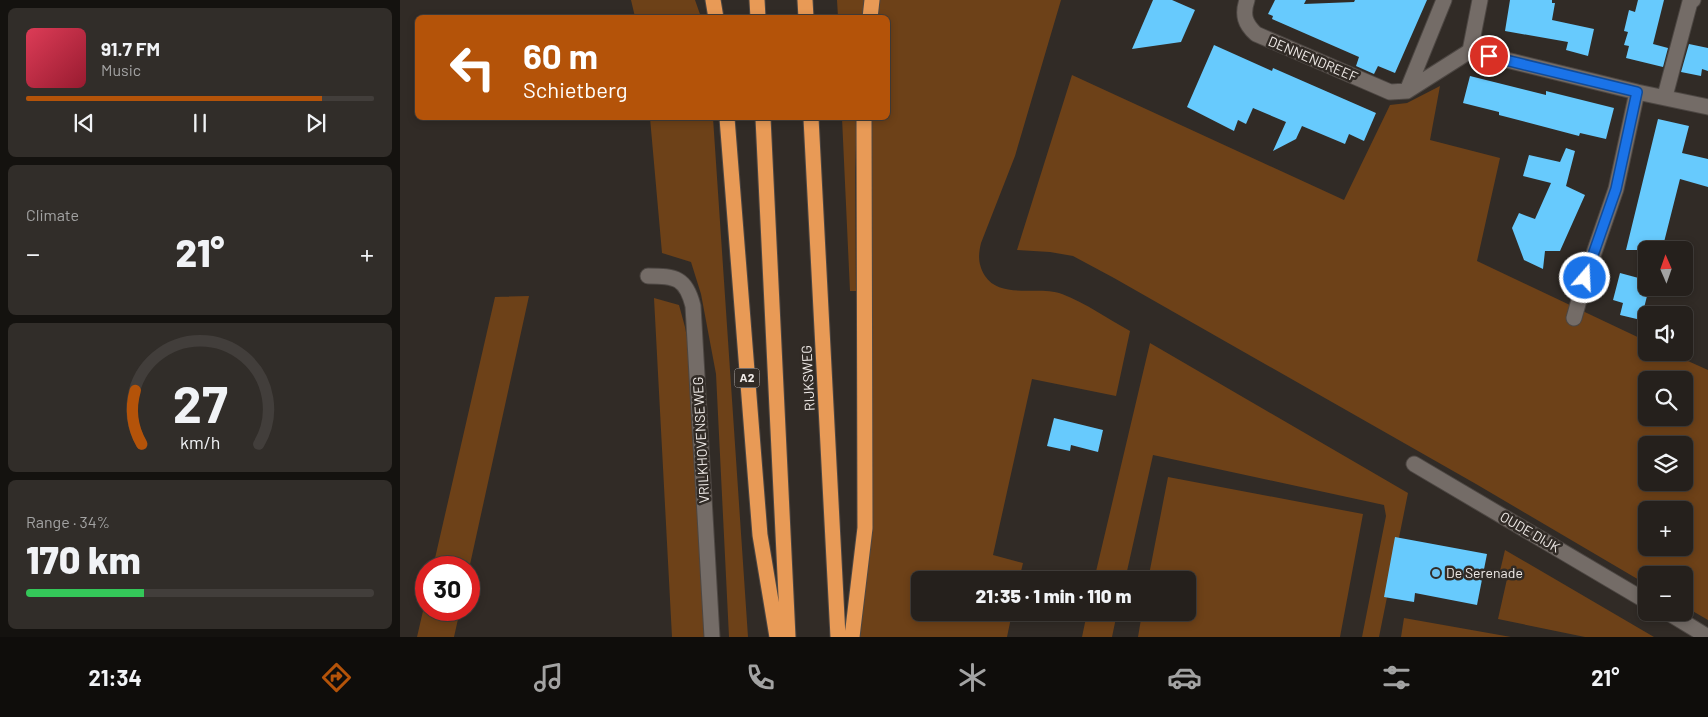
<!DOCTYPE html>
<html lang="en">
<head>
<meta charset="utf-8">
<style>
  body { margin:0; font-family:Barlow,sans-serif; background:#312d29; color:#f1f3f6; height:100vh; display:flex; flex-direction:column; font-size:19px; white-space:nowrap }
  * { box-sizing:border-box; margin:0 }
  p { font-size:16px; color:#a3a3a3 }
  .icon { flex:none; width:28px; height:28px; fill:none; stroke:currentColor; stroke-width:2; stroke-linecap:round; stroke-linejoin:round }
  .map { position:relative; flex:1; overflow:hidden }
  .side { display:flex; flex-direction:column; gap:8px; padding:8px; background:#14120f; width:400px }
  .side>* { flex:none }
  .hud { position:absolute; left:15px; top:15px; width:475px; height:105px; border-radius:8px; box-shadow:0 2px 8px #0003,0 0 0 1px #423e3b; background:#b45309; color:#fff; overflow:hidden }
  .needle { width:32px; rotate:358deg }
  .tools { position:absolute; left:1238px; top:241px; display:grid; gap:10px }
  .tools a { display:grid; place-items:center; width:55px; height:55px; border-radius:8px; background:#25201c; box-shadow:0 2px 8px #0003,0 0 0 1px #423e3b; font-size:25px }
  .speed { position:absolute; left:15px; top:556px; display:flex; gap:10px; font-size:25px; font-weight:700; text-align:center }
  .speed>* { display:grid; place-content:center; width:65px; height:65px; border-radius:50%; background:#25201c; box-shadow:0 2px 8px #0003,0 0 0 1px #423e3b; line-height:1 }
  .speed .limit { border:8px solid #d22; background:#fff; color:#111 }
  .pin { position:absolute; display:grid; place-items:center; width:42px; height:42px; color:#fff; margin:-21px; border:2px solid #fff; border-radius:50%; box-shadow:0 1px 5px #0007 }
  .me { position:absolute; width:55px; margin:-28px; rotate:19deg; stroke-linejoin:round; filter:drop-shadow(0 0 4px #0008) }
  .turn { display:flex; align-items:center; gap:18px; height:105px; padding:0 25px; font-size:22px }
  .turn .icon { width:65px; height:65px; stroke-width:2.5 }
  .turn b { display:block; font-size:35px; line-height:42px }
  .big { font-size:38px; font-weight:800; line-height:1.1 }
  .side .tile { flex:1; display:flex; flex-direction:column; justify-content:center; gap:8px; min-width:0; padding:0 18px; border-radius:8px; background:#312d29 }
  .side .dial { align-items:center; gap:0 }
  .dial svg { height:130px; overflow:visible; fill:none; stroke:#423e3b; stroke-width:7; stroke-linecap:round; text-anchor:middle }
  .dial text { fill:#f1f3f6; stroke:none }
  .song { display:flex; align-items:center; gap:15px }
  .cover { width:60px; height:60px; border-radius:8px; background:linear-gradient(135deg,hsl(350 70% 55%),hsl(350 70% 35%)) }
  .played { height:5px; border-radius:2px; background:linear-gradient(90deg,#b45309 85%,#423e3b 85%) }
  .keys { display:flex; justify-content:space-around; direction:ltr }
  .heat { display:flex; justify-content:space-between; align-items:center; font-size:28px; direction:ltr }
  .charge { height:8px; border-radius:4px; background:linear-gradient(90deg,#34c759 34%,#423e3b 0) }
  .trip { position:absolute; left:511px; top:571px; width:285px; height:50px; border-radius:8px; background:#25201c; box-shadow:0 2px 8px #0003,0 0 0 1px #423e3b; font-weight:800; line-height:50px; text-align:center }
  .tabs { display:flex; height:80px; justify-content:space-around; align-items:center; background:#0f0d0b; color:#a3a3a3 }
  .tabs .icon { width:35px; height:35px }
  .tabs .selected { color:#b45309 }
  .tabs b { font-size:22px; color:#f1f3f6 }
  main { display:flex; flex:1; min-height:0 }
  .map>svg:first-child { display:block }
  .green { fill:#6d4118; fill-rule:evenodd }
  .building { fill:#67cafd }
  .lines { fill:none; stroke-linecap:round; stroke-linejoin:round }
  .minor-casing { stroke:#4d4743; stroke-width:17 }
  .highway-casing { stroke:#4d4743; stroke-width:17 }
  .minor { stroke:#746c67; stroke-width:15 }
  .highway { stroke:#e89a56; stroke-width:15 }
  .route-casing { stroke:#114b97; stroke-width:12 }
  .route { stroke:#1a73e8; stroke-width:9 }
  .poi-dot { fill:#6bc3f2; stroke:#312b26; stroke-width:2 }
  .labels { text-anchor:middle; stroke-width:5; stroke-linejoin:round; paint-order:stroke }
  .shield { fill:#312b26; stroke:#b7b1ae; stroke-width:1 }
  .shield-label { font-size:12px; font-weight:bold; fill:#f0ebe8 }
  .street-label { font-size:14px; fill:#f0ebe8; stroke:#312b26 }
  .poi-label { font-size:14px; fill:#f0ebe8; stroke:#312b26; text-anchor:start }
</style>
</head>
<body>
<main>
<section class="side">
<div class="tile">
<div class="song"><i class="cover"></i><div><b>91.7 FM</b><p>Music</p></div></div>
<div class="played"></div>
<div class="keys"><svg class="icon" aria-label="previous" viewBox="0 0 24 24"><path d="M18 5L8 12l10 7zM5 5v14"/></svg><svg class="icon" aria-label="pause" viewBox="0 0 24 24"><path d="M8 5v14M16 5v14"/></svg><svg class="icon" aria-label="next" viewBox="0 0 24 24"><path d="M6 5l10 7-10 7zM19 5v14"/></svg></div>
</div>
<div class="tile"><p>Climate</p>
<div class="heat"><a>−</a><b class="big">21°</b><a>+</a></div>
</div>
<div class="tile dial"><svg viewBox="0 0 100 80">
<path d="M14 69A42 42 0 1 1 86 69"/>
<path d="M14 69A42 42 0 0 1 10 36" stroke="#b45309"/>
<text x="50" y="56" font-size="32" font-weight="700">27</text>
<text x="50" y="72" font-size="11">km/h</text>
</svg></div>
<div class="tile"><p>Range · 34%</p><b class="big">170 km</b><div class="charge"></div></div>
</section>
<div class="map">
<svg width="1308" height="637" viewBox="0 0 1308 637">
  <rect width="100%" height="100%" fill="#312b26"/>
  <!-- green -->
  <path class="green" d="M231,0H295L301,17H235Z
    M437,0H466L464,17H438Z
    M479,0H661L615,156L581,243C578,256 578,264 585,276C601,300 639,285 662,294C686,303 708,319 730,331L716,396L632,379L593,555L623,563L619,580H520V612L612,613L607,637H456L458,460L468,118H488V18L478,17Z
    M672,75L944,200L990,105L1007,103L1040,86L1030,140L1100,158L1077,261L1246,341V352L1270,353L1308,370V620L1284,606V575H1246V584L1076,484L714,278L673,256L650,252L617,250ZM1246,380H1284V418H1246ZM1246,445H1284V482H1246ZM1246,510H1284V548H1246Z
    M250,118H313L348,637H329L316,374L301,294L291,262L262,253Z
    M442,118H457L455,172L456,291H450Z
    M129,296L69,569V568L33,567L95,297Z
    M254,298L279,305L285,327L293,369L306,637H272Z
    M750,343L1008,493L979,637H962L986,516L984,505L753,455L725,580H694Z
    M768,477L963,514L940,637H738L742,613L788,612V580H748Z
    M1105,550L1254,637H1185L1098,619L1107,579L1100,571Z
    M26,598V610H60L54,637H17Z
    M687,613H717L712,637H682Z
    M1004,618L1111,637H1001Z"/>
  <!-- building -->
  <path class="building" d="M753,0H772L795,10L781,42L732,49Z
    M875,0H906L904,4L954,2L955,0H1027L995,73L978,66L974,74L956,66L959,57L872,19L873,16L868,14Z
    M1110,0H1152V3H1155L1152,20L1194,29L1188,56L1166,50L1168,42L1105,31Z
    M1238,0H1264L1253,44L1268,48L1263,67L1226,58L1229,46L1224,45L1228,32L1224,31L1229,10L1235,12Z
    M1289,44L1308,48V71L1302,69L1301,76L1281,72Z
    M814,45L872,71L873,68L976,113L964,141L949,134L945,144L902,126L896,139L873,151L886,122L853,108L846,124L838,120L834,131L787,107Z
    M1070,76L1146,95V91L1214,108L1206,139L1180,133L1179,136L1099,115V112L1063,103Z
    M1258,119L1289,126L1282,153L1308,159V187L1280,179L1262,250H1226Z
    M1166,148L1175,151L1166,186L1185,195L1160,251H1145L1143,269L1124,260L1112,228L1119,213L1135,219L1151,183L1123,176L1129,155L1160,162Z
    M1220,273L1246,280V288H1249L1241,320L1220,315L1223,303L1213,300Z
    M654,418L703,430L698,452L671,445L670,451L647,446Z
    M995,537L1087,554L1077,605L1015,593L1014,602L984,597Z"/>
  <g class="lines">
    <!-- minor casing -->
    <g class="minor-casing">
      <path id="minor" d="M847,0C842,15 845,24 856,34L990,92L1007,91L1070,51
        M1080,0L1070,51L1237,92L1308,107
        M1007,91L1044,0
        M1265,96L1290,2L1293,0
        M248,276C276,276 286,278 293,306L312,637
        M1174,318L1185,279L1216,189L1237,92
        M1014,464L1246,601
        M1267,612L1308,637"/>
    </g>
    <!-- highway casing -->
    <g class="highway-casing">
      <path id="highway" d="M313,0L316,18
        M357,0L358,18
        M405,0L406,18
        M470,18L472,0
        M327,118L360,535L377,637
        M363,118L388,637
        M411,118L438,637
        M452,637L465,528L464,118"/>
    </g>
    <!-- minor -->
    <use href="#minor" class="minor"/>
    <!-- highway -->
    <use href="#highway" class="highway"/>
  </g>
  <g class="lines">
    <!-- route casing -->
    <g class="route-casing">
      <path id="route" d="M1089,56L1237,92L1216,189L1185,278"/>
    </g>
    <!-- route -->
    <use href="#route" class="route"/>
  </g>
  <!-- markers -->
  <circle class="poi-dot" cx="1036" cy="573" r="5"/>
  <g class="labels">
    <!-- shield labels -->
    <rect class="shield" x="334.5" y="368.5" width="25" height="19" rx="4"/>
    <g class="shield-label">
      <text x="347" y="382">A2</text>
    </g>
    <!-- street labels -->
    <g class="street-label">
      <text transform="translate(913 59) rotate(23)" y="5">DENNENDREEF</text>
      <text transform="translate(408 378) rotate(-93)" y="5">RIJKSWEG</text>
      <text transform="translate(301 440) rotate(-93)" y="5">VRILKHOVENSEWEG</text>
      <text transform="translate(1130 532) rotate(30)" y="5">OUDE DIJK</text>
    </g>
    <!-- poi labels -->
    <g class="poi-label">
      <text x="1046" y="578">De Serenade</text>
    </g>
  </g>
</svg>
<div class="tools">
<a><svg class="needle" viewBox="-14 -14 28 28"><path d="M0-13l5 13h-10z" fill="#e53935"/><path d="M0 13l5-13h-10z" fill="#a3a3a3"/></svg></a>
<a><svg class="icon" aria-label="sound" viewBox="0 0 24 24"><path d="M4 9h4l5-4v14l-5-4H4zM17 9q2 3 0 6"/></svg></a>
<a><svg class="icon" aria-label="search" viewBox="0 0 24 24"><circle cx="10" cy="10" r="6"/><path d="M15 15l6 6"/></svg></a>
<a><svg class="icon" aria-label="layers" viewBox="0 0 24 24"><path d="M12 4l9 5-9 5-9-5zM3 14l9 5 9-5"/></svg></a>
<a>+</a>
<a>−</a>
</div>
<div class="speed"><div class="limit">30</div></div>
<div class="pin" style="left:1089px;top:56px;background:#d93025"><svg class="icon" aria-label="arrive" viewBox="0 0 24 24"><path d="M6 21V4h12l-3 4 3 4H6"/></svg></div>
<svg class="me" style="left:1185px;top:278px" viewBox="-20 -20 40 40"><circle r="17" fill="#1a73e8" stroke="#fff" stroke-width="3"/><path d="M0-11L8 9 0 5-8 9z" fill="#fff"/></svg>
<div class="trip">21:35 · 1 min · 110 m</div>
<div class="hud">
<div class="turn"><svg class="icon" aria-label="left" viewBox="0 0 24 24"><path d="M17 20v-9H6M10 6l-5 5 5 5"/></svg><div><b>60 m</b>Schietberg</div></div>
</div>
</div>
</main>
<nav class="tabs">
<b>21:34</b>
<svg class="icon selected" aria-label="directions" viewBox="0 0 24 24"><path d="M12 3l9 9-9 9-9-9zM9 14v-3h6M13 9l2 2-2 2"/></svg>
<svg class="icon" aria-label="music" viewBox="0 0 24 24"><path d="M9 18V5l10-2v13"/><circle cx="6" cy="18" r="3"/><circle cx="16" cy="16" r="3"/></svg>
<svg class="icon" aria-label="phone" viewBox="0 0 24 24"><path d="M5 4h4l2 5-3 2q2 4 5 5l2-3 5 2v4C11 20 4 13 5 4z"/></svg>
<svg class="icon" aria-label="climate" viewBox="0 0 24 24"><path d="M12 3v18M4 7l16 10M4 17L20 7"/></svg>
<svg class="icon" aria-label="car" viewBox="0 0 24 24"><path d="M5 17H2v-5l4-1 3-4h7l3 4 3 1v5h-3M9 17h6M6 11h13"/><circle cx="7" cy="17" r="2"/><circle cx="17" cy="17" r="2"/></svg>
<svg class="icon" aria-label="filters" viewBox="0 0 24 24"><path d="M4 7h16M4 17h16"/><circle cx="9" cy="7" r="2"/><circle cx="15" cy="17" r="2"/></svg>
<b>21°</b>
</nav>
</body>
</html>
